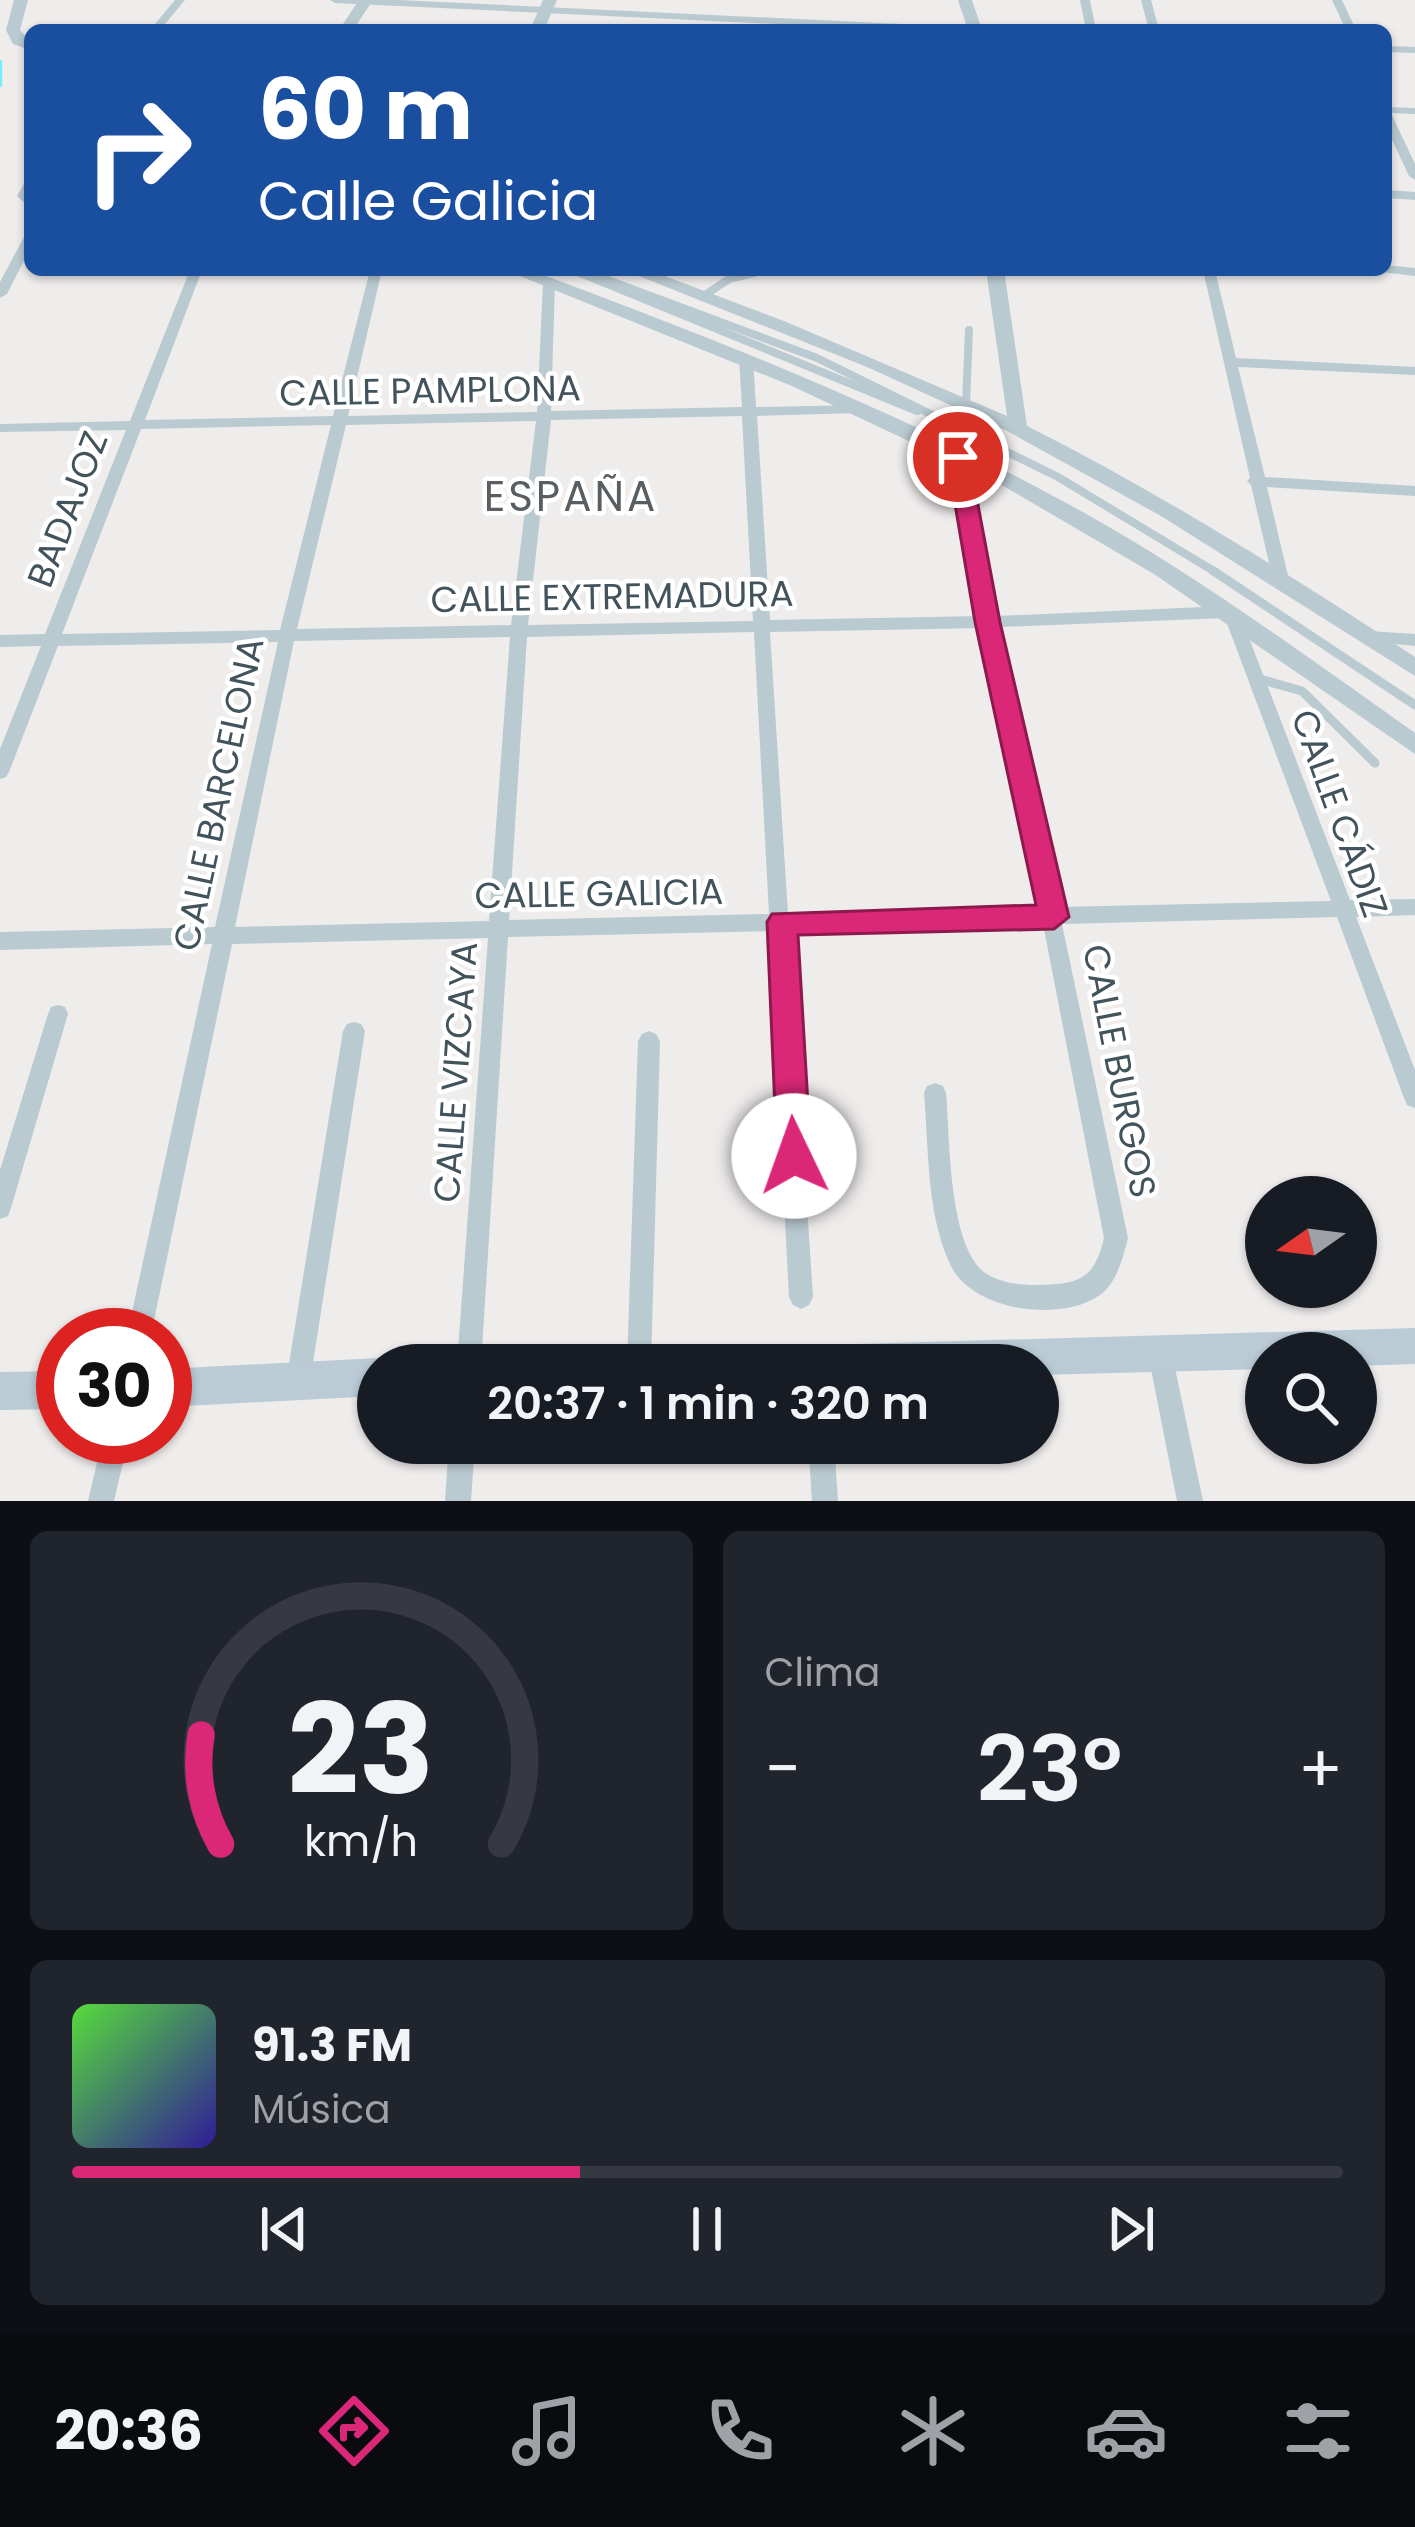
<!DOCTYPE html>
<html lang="es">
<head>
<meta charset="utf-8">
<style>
  body { margin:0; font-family:Poppins,sans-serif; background:#20242c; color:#f1f3f6; height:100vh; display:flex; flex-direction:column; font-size:45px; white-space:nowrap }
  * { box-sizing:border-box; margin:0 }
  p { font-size:39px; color:#9ea1a6 }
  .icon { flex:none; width:66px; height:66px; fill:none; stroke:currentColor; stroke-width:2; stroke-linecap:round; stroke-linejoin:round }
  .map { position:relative; height:1501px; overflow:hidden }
  .sheet { display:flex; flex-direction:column; gap:30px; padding:30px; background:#0d0f14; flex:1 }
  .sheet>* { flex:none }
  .guide { position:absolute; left:24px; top:24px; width:1368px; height:252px; border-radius:18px; box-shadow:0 3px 9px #0004; background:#1a4fa0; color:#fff; overflow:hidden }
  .needle { width:78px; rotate:256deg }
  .fabs { position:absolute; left:1245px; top:1176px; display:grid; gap:24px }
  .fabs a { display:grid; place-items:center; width:132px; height:132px; border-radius:50%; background:#171b24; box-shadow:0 3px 9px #0004; font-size:60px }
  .speed { position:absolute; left:36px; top:1308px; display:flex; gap:24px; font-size:60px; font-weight:700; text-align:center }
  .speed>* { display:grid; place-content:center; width:156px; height:156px; border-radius:50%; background:#171b24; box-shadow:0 3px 9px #0004; line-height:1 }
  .speed .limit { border:18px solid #d22; background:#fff; color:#111 }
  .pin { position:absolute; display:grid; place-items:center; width:102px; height:102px; color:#fff; margin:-51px; border:6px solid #fff; border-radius:50%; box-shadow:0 3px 12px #0007 }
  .me { position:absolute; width:132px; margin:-66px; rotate:357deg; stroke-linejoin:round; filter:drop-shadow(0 0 9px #0008) }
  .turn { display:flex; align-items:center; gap:42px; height:252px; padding:0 36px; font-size:54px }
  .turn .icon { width:156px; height:156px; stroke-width:2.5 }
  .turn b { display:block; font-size:84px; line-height:102px }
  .big { font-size:90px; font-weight:600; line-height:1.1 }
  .sheet .tile { flex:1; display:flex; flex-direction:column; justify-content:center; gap:18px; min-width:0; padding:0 42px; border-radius:18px; background:#20242c }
  .sheet .dial { align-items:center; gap:0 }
  .dial svg { height:312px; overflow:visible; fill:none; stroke:#363941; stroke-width:7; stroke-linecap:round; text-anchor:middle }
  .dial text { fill:#f1f3f6; stroke:none }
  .song { display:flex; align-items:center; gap:36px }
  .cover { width:144px; height:144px; border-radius:18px; background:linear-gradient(135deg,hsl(110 70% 55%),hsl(250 70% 35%)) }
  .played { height:12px; border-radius:6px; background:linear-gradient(90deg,#db2777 40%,#363941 40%) }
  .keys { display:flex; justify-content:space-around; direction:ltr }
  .heat { display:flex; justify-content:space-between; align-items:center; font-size:66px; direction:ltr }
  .sheet .tiles { flex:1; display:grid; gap:30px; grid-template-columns:1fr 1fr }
  .tile:last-child { grid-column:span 2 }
  .trip { position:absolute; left:357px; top:1344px; width:702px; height:120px; border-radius:60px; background:#171b24; box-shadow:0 3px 9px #0004; font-weight:600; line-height:120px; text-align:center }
  .tabs { display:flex; height:192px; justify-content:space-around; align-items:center; background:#090b0e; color:#9ea1a6 }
  .tabs .icon { width:84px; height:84px }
  .tabs .on { color:#db2777 }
  .tabs b { font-size:54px; color:#f1f3f6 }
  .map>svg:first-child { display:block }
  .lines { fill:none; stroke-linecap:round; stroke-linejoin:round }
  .stream { stroke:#7becf7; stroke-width:4.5 }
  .service-far1 { stroke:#bacad1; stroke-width:8 }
  .service { stroke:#bacad1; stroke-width:9 }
  .minor { fill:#bacad1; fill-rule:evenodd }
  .tertiary { fill:#bacad1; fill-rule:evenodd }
  .secondary { fill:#bacbd6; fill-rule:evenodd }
  .route { fill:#db2777; stroke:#8e194d; stroke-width:3 }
  .labels { text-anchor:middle; stroke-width:9; stroke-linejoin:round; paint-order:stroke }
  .street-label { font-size:36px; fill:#42535c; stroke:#fff }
  .quarter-label { font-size:42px; letter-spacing:3px; fill:#585e62; stroke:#fff }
</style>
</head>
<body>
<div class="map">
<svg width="1415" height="1501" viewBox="0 0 1415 1501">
  <rect width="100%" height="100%" fill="#efecec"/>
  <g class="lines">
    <!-- stream -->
    <path class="stream" d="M0,62V85"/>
    <!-- service-far1 -->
    <path class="service-far1" d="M573,270L917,411
      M581,270L817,358L1058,477L1217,573
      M702,297L729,279L766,270
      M966,404L969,330"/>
    <!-- service -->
    <path class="service" d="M1212,570L1415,705
      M1256,678L1302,691L1375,763"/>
    <!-- minor -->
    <path class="minor" d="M175,0H185L160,30H150Z
      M330,0H398L965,27L970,30H901L335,3Z
      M1080,0H1090L1096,30H1086Z
      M1141,0H1151L1159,30H1149Z
      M1332,0H1342L1356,30H1346Z
      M1386,46L1415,47V53L1386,52Z
      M1386,107L1415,108V114L1391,113L1415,164V180L1409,176L1386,127Z
      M30,179V208L17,196L26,180Z
      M1386,190L1415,192V200L1386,198Z
      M30,233V249L7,294L0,298V282L24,237Z
      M1386,265L1415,268V276L1381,272L1386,270Z
      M190,270H202L145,420L333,416L370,270H382L348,416L537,412L543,283L549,279L555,283L551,411L742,407L739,359L746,355L753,359L756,407L860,405L867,409L860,413L757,416L770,620L982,616L951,457L958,452L965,457L998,616L1226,606L1239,612L1350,900L1415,899V915L1356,917L1415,1070V1108L1407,1105L1404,1098L1337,917L1062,924L1128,1238C1123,1257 1117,1283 1100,1295C1061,1323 973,1311 951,1266C926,1214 929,1149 924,1093L927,1086L935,1083L943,1086L946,1093C950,1137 948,1243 984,1272C1003,1286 1033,1286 1056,1284C1088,1282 1097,1267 1104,1238L1043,924L789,930L813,1297L809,1305L801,1309L793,1305L789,1297L770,931L508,937L481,1365H457L488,938L232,944L151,1335H127L212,944L0,950V932L215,927L278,642L58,646L9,772L6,777L0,779V749L41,646L0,647V635L45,634L126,430L0,432V424L130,421ZM742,416L753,621L528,625L551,420ZM536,421L511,625L297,629L346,425ZM331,425L280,630L62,634L141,429ZM1225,618L1331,901L1059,907L1001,627ZM984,628L1039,908L788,914L770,632ZM754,632L769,914L509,920L527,637ZM510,637L489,921L235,927L294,641Z
      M1203,270H1215L1236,358L1415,367V375L1238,367L1265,477L1415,486V496L1267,487L1289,580L1281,586L1273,580L1251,485L1247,481L1250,478Z
      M1369,631L1415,634V646L1363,641L1361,637Z
      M58,1005L65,1007L68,1014L11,1208L8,1216L0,1219V1170L48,1014L51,1007Z
      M354,1022L361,1024L365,1031L310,1382L307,1391L298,1394L289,1391L286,1382L343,1031L347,1024Z
      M649,1031L656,1034L660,1041L651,1365H627L638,1041L642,1034Z
      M1160,1342L1169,1345L1172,1354L1203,1501H1177L1148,1354L1151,1345Z
      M103,1437H129L114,1501H88Z
      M449,1443H475L471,1501H445Z
      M808,1443H834L838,1501H812Z"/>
    <!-- tertiary -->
    <path class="tertiary" d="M14,0H28L20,30L30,41V50L13,44L6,30Z
      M359,0H373L353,30H339Z
      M543,0H557L544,30H530Z
      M958,0H972L982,30H968Z
      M505,270H530C718,340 905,413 1081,511C1198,576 1306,656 1415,733V754L1154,574L1000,484L792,386Z
      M624,270H649L784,321L1007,416L986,270H1004L1027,426C1162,494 1289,574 1415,657V676L1161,516L1007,431L867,367Z"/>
    <!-- secondary -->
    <path class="secondary" d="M1415,1328V1364L1356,1366V1353H1266V1369L1038,1375V1365H732L737,1352L750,1347Z
      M378,1358L392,1365H378V1396L165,1407V1369Z
      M63,1371V1409L0,1410V1372Z"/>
  </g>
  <!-- route -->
  <path class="route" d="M958,450L969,457L1000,622L1069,917L1054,929L798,935L811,1156L806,1168L794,1173L782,1168L777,1156L767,922L772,914L1036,905L975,622L947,457Z"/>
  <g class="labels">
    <!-- street labels -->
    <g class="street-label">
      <text transform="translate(430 390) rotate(-1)" y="13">CALLE PAMPLONA</text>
      <text transform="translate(67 509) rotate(-69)" y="13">BADAJOZ</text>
      <text transform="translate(612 596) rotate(-1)" y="13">CALLE EXTREMADURA</text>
      <text transform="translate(218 794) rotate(-78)" y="13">CALLE BARCELONA</text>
      <text transform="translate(1340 813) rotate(70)" y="13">CALLE CÁDIZ</text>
      <text transform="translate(599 893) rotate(-1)" y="13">CALLE GALICIA</text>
      <text transform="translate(1120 1071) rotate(79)" y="13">CALLE BURGOS</text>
      <text transform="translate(455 1072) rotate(-86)" y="13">CALLE VIZCAYA</text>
    </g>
    <!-- quarter labels -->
    <g class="quarter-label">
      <text x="571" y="511">ESPAÑA</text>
    </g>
  </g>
</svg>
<div class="fabs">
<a><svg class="needle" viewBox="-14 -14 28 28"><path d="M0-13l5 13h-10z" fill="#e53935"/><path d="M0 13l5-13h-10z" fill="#9ea1a6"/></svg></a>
<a><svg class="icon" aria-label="search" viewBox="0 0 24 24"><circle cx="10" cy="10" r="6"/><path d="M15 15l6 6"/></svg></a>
</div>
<div class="speed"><div class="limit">30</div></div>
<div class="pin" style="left:958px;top:457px;background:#d93025"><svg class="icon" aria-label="arrive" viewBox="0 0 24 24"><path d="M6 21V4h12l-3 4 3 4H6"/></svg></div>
<svg class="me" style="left:794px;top:1156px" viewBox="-20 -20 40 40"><circle r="19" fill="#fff"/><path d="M0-13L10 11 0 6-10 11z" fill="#db2777"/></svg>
<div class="trip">20:37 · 1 min · 320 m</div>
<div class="guide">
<div class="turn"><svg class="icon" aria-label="right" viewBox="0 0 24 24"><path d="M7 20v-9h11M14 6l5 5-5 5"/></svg><div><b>60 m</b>Calle Galicia</div></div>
</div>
</div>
<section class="sheet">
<div class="tiles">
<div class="tile dial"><svg viewBox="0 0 100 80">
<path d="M14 69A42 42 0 1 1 86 69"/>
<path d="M14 69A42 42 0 0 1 9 41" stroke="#db2777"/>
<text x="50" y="56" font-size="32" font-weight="700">23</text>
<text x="50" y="72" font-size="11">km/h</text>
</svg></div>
<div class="tile"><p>Clima</p>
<div class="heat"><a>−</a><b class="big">23°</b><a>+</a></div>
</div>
<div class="tile">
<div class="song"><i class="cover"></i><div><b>91.3 FM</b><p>Música</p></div></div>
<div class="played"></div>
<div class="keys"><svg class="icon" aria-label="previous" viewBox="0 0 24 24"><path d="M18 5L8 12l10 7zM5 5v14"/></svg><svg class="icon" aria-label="pause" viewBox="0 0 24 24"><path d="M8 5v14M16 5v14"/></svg><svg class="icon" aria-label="next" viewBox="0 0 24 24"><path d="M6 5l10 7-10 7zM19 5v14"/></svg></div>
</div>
</div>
</section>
<nav class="tabs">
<b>20:36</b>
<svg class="icon on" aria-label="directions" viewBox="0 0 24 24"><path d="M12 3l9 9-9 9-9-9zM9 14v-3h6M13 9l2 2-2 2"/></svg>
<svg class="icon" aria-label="music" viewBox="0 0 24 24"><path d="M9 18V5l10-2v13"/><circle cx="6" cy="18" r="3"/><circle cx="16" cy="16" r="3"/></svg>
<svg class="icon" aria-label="phone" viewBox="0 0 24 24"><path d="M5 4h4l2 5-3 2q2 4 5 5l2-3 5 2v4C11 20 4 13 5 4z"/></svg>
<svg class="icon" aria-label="climate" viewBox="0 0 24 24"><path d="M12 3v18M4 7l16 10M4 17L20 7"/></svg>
<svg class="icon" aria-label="car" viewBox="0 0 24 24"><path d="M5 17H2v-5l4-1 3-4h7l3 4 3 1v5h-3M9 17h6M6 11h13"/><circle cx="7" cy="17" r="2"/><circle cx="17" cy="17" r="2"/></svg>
<svg class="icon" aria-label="filters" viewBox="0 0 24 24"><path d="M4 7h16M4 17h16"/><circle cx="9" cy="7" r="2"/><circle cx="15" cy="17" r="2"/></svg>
</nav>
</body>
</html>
